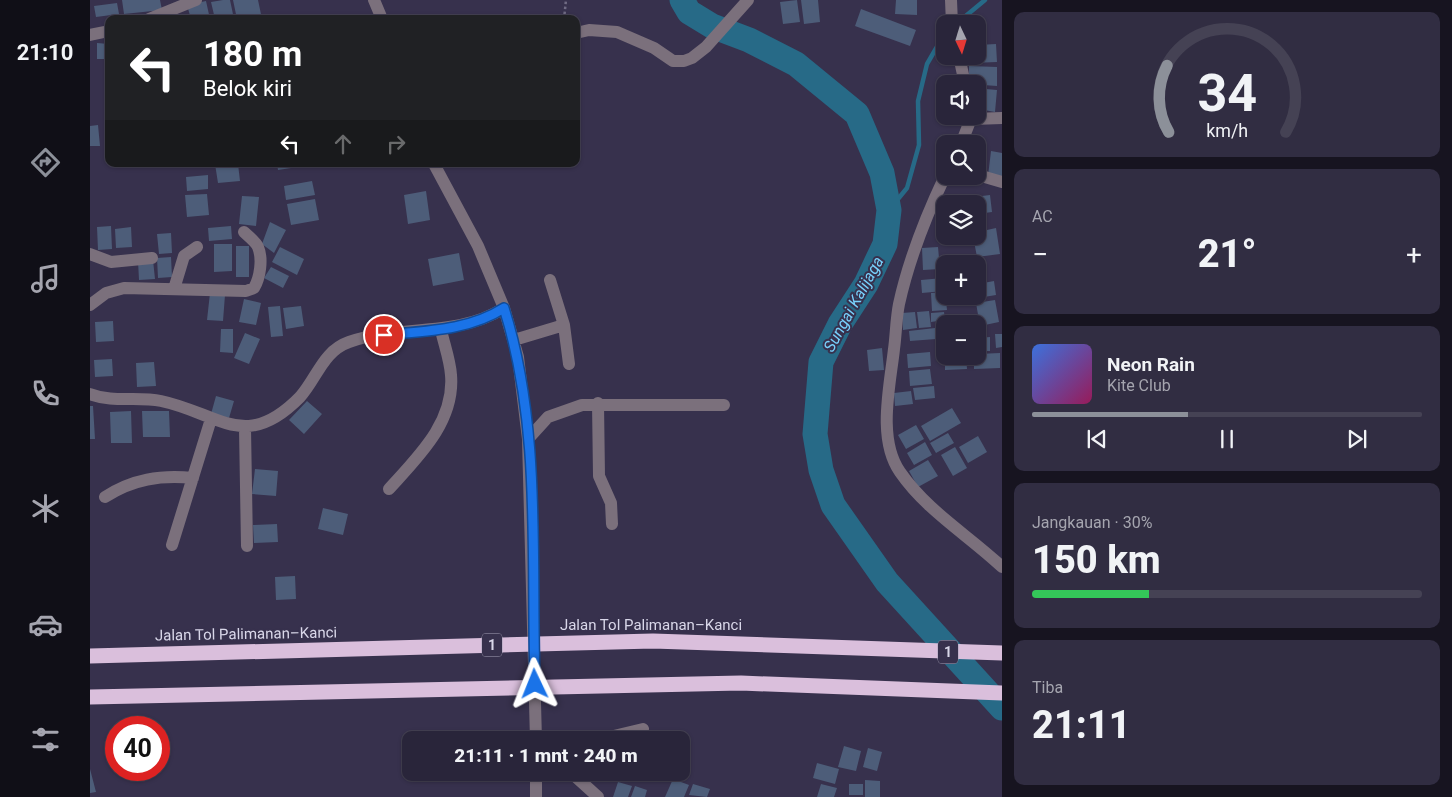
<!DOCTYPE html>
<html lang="id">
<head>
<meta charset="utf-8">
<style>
  body { margin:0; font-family:Roboto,sans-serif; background:#312d42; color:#f1f3f6; height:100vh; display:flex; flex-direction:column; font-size:19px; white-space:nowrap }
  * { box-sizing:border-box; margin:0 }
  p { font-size:16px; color:#a5a5af }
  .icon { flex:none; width:28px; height:28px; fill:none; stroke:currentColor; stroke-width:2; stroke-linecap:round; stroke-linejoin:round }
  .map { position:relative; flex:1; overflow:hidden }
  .details { display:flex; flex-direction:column; gap:12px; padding:12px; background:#171420; width:450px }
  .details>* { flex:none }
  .banner { position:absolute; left:15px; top:15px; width:475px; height:152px; border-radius:10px; box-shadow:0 1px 4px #0004,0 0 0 1px #454254; background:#202124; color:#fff; overflow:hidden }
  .needle { width:32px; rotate:176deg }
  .controls { position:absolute; left:846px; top:15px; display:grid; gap:10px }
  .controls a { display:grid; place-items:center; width:50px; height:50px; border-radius:10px; background:#29253a; box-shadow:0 1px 4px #0004,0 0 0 1px #454254; font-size:25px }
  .speed { position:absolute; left:15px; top:716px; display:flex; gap:10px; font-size:25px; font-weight:700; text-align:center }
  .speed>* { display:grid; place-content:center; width:65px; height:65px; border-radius:50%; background:#29253a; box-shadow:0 1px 4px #0004,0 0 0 1px #454254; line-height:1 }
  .speed .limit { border:8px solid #d22; background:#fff; color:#111 }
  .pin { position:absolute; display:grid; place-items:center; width:42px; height:42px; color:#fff; margin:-21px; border:2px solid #fff; border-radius:50%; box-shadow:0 1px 5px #0007 }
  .me { position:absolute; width:55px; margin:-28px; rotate:358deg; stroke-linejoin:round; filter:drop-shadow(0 0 4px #0008) }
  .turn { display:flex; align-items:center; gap:18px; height:105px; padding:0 15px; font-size:22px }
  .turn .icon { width:65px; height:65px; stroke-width:2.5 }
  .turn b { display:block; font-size:35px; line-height:42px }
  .lanes { display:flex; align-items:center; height:48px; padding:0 15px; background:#0003; justify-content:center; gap:25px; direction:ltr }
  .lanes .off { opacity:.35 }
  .big { font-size:38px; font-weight:800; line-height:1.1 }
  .details .tile { flex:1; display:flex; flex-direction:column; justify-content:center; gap:8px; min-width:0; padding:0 18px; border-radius:10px; background:#312d42 }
  .details .dial { align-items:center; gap:0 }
  .dial svg { height:130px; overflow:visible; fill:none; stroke:#454254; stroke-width:7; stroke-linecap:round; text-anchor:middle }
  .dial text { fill:#f1f3f6; stroke:none }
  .song { display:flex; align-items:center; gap:15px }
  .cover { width:60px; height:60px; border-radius:8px; background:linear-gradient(135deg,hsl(220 70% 55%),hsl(330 70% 35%)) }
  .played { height:5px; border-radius:2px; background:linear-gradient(90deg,#8c9099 40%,#454254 40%) }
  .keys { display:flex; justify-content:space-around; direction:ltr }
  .heat { display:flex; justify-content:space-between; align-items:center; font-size:28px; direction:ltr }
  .charge { height:8px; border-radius:4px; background:linear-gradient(90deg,#34c759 30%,#454254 0) }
  .trip { position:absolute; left:312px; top:731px; width:288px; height:50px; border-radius:10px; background:#29253a; box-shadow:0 1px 4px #0004,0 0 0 1px #454254; font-weight:800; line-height:50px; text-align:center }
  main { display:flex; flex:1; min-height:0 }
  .tab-bar { display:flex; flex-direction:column; width:90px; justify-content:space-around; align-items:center; background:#100f17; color:#a5a5af }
  .tab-bar .icon { width:35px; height:35px }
  .tab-bar .active { color:#8c9099 }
  .tab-bar b { font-size:22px; color:#f1f3f6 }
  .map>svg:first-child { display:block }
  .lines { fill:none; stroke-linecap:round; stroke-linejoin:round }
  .stream { stroke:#276a87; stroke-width:4.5 }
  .river { stroke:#276a87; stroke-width:25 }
  .building { fill:#4d5d79 }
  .path { stroke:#706b84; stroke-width:2.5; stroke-dasharray:2.5 2.5; stroke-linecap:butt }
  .minor { stroke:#7b707c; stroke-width:12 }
  .highway { stroke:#dabfdc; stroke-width:15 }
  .route-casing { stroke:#114b97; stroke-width:12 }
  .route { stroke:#1a73e8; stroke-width:9 }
  .labels { text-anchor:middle; stroke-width:4; stroke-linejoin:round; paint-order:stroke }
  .shield { fill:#37314d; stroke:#a8a5ba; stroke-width:1 }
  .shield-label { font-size:14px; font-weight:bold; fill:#d9d7e9 }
  .street-label { font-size:15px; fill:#d9d7e9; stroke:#37314d }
  .water-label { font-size:16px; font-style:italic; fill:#78d1fc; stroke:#37314d }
</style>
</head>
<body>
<main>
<nav class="tab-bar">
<b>21:10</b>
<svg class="icon active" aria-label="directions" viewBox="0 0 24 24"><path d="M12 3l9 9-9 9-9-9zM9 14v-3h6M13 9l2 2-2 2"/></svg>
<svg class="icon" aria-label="music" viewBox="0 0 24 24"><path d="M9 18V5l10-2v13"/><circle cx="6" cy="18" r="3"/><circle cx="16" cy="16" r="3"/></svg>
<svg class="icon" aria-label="phone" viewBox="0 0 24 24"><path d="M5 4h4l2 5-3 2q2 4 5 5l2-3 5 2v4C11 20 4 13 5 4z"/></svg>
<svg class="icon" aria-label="climate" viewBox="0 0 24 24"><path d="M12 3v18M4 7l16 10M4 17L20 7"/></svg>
<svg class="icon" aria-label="car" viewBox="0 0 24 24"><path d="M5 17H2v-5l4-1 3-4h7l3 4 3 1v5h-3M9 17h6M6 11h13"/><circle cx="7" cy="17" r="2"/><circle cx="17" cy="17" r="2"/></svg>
<svg class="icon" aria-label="filters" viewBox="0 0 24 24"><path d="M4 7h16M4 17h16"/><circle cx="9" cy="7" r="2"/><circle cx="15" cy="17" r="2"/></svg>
</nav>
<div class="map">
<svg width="912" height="797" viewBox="0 0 912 797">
  <rect width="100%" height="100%" fill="#37314d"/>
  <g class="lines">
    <!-- stream -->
    <path class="stream" d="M866,24L895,0
      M799,210L817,188L829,145L828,101L837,64L855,33"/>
    <!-- river -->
    <path class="river" d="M592,0L599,12L622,26L659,40L706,64L767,114L792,173L799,210L795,244L776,284L750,324L731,362L725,434L731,470L743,505L797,582L912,708"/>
  </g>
  <!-- building -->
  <path class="building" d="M32,0H70L72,10L34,14Z
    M133,0H140L144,19H125L121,2Z
    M143,0H168L172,19H147Z
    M707,0L710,22L693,24L690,2Z
    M711,0H728L730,22L714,24Z
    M806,0H827V15L805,14Z
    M116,1L120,19H101L97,5Z
    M27,3L29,14L6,17L4,6Z
    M771,9L826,30L820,46L765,26Z
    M7,43L19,44V59H7Z
    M906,44L907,62L881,63V56H888V45Z
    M879,66L907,67V86L879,84Z
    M896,89L907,90L905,112L894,110Z
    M8,125L10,146H0V126Z
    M901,151L912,153V177L898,176Z
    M125,164H148L150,181L128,183Z
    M187,164H214V166L188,170Z
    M118,175V189L97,191L96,177Z
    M222,181L225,195L196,200L194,186Z
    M336,191L340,220L318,224L314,195Z
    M117,194L119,215L97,217L95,195Z
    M900,195L902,212L888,214V204H869L868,199Z
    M152,196L169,197L166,226L149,224Z
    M225,199L229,220L201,225L197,204Z
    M855,211V238H854L848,213Z
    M180,222L196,230L184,253L172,244Z
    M21,226L22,249L8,250L7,227Z
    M141,226L142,239L119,241L118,228Z
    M41,227L42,247L26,248L25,229Z
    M906,228L910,254L887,257L883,236H888V232Z
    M81,233L82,253L69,254L67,234Z
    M124,244H142V271L124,272Z
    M146,246H159V277H146Z
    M190,247L214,259L207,275L182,262Z
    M848,247L850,269L833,270L832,248Z
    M369,253L374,280L343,286L338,259Z
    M81,257L82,277L68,278L67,258Z
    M63,260L65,279L49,280L48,261Z
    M181,267L199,276L193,288L174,278Z
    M853,278L854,291L832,293L831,280Z
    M904,281L906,295L888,298V284Z
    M855,292L857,310L842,311L841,293Z
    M120,293L135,295L133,321L117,320Z
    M154,299L171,303L166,325L149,322Z
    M905,300L909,322L890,326L886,303Z
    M190,306L193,336L181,337L178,307Z
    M211,306L214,326L196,329L193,308Z
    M839,311L841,327L829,328L827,312Z
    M825,312L827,328L813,330L812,313Z
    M854,312L855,320L841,322V313Z
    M883,315L884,324H870L868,317Z
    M23,321L24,341L6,342L5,322Z
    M845,328L846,339L820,341L819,331Z
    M131,329H143V353L130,352Z
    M155,333L170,339L159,364L144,358Z
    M905,334H912V347L906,348Z
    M900,337V351H888V338Z
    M792,348L794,370L779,371L777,350Z
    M840,352L841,366L818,368L817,354Z
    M910,353V368L884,369V356H888V354Z
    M876,356L877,369L855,370V357Z
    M22,359L23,376L5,377L4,360Z
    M64,362L66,386L47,387L46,363Z
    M840,369L842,384L820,386L819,371Z
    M844,386L845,398L825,400L823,388Z
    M821,391L823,404L805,406L804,393Z
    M126,396L144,401L139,418L121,414Z
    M217,401L232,414L214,434L199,420Z
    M0,406H3L5,439H0Z
    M862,408L871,423L840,441L831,426Z
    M41,411L42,443H21L20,412Z
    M52,411H79L80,437H53Z
    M826,425L834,439L816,449L808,435Z
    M858,433L864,443L846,453L840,443Z
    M888,436L897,452L878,463L869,447Z
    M835,442L842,455L824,465L817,453Z
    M865,447L877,468L863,476L851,455Z
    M838,460L848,476L828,487L819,471Z
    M165,469L188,471L186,496L162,494Z
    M233,508L258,514L253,535L228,529Z
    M187,524L188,542L164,543L163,525Z
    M205,576L206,599L186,600L185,577Z
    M754,746L771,751L766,771L748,767Z
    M778,748L792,752L787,771L773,767Z
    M727,763L749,769L745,784L723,778Z
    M0,769L6,792L0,793Z
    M504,772H520L518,779L504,774Z
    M583,779L599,785L594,797H575Z
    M775,780L790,781V797H775Z
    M528,782L542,786L538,797H523Z
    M603,784L620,789L617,797L599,795Z
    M731,784L747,788L744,797H727Z
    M759,784H773V795H759Z
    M545,786L557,790L555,797H541Z"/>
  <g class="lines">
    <!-- path -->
    <path class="path" d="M474,19L476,0"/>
    <!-- minor -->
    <path class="minor" d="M284,0L292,19
      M861,0L862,24
      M59,19L106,0
      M486,33L499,30L527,32L564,48L583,61H594L602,58L616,47L658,0
      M0,35L19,31
      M869,56L875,84
      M883,119L912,118
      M871,144L882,116
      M344,164L388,246L414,308L428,357L438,439L446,740
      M888,175L912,182
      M855,176C837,214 818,263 809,304C806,319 806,335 804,349C800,386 787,439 810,472C837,511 878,535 912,567
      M0,254L21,262L62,258
      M84,289L94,256L107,247
      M0,305L16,293L34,288L156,291L164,288C170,278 173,259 168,247C166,242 158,236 154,232
      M474,325L479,364
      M424,340L474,325L460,280
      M0,394C23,403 48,396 71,401C129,413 155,453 210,397C227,378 233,351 259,342C310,324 367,338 414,308
      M508,403L509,476L521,503L522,524
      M155,428L157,546
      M438,439L458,417L492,405H634
      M299,489C328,457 365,422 361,375C360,360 354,344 351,330
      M15,497C43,479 70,475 103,478
      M82,545L121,419
      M507,740L553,729
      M485,772L486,777L508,797
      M446,797V772"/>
    <!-- highway -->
    <path class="highway" d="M0,656L563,641L912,653
      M0,697L651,683L912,693"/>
  </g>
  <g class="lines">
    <!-- route casing -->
    <g class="route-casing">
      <path id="route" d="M294,335C334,331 378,331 414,308C452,428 441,560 445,684"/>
    </g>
    <!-- route -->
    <use href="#route" class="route"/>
  </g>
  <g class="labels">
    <!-- shield labels -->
    <g class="shield">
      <rect x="392" y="633.5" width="20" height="23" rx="4"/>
      <rect x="848" y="640.5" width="20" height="23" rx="4"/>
    </g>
    <g class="shield-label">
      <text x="402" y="650">1</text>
      <text x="858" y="657">1</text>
    </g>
    <!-- street labels -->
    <g class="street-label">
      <text x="561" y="630">Jalan Tol Palimanan–Kanci</text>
      <text transform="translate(156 634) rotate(-1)" y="5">Jalan Tol Palimanan–Kanci</text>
    </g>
    <!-- water labels -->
    <g class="water-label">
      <text transform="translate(763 304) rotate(-61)" y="6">Sungai Kalijaga</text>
    </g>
  </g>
</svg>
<div class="controls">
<a><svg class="needle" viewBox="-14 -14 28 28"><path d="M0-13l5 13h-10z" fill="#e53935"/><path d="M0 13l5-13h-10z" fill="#a5a5af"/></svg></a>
<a><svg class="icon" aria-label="sound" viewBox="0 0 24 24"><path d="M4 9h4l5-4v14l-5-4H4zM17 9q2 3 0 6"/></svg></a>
<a><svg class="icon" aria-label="search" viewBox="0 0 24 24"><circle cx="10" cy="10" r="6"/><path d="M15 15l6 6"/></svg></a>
<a><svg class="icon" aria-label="layers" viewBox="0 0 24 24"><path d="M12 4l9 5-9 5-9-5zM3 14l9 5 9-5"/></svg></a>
<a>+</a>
<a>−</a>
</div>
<div class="speed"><div class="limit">40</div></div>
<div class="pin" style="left:294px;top:335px;background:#d93025"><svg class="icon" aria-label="arrive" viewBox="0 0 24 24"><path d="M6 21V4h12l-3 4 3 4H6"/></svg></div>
<svg class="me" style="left:445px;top:684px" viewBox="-20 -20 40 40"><path d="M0-17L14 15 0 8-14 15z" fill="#1a73e8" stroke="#fff" stroke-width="4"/></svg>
<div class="trip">21:11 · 1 mnt · 240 m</div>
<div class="banner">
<div class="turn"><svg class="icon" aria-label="left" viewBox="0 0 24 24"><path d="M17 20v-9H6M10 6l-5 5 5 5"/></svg><div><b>180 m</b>Belok kiri</div></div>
<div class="lanes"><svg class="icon" aria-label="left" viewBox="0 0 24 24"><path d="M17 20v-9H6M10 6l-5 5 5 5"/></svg><svg class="icon off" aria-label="ahead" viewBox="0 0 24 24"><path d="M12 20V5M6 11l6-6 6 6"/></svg><svg class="icon off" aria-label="right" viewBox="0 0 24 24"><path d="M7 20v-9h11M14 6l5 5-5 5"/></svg></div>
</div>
</div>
<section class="details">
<div class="tile dial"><svg viewBox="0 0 100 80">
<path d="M14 69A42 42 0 1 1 86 69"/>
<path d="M14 69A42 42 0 0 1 13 28" stroke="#8c9099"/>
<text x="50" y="56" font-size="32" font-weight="700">34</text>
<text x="50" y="72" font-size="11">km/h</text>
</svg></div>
<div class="tile"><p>AC</p>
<div class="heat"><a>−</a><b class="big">21°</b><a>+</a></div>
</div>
<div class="tile">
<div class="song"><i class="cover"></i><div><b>Neon Rain</b><p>Kite Club</p></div></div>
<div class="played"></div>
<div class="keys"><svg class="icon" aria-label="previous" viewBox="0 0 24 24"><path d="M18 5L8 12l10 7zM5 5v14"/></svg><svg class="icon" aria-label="pause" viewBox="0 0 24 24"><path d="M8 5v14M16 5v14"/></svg><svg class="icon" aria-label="next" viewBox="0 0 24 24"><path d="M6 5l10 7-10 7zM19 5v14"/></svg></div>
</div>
<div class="tile"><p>Jangkauan · 30%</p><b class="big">150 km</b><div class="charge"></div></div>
<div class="tile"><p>Tiba</p><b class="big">21:11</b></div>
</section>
</main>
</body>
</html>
